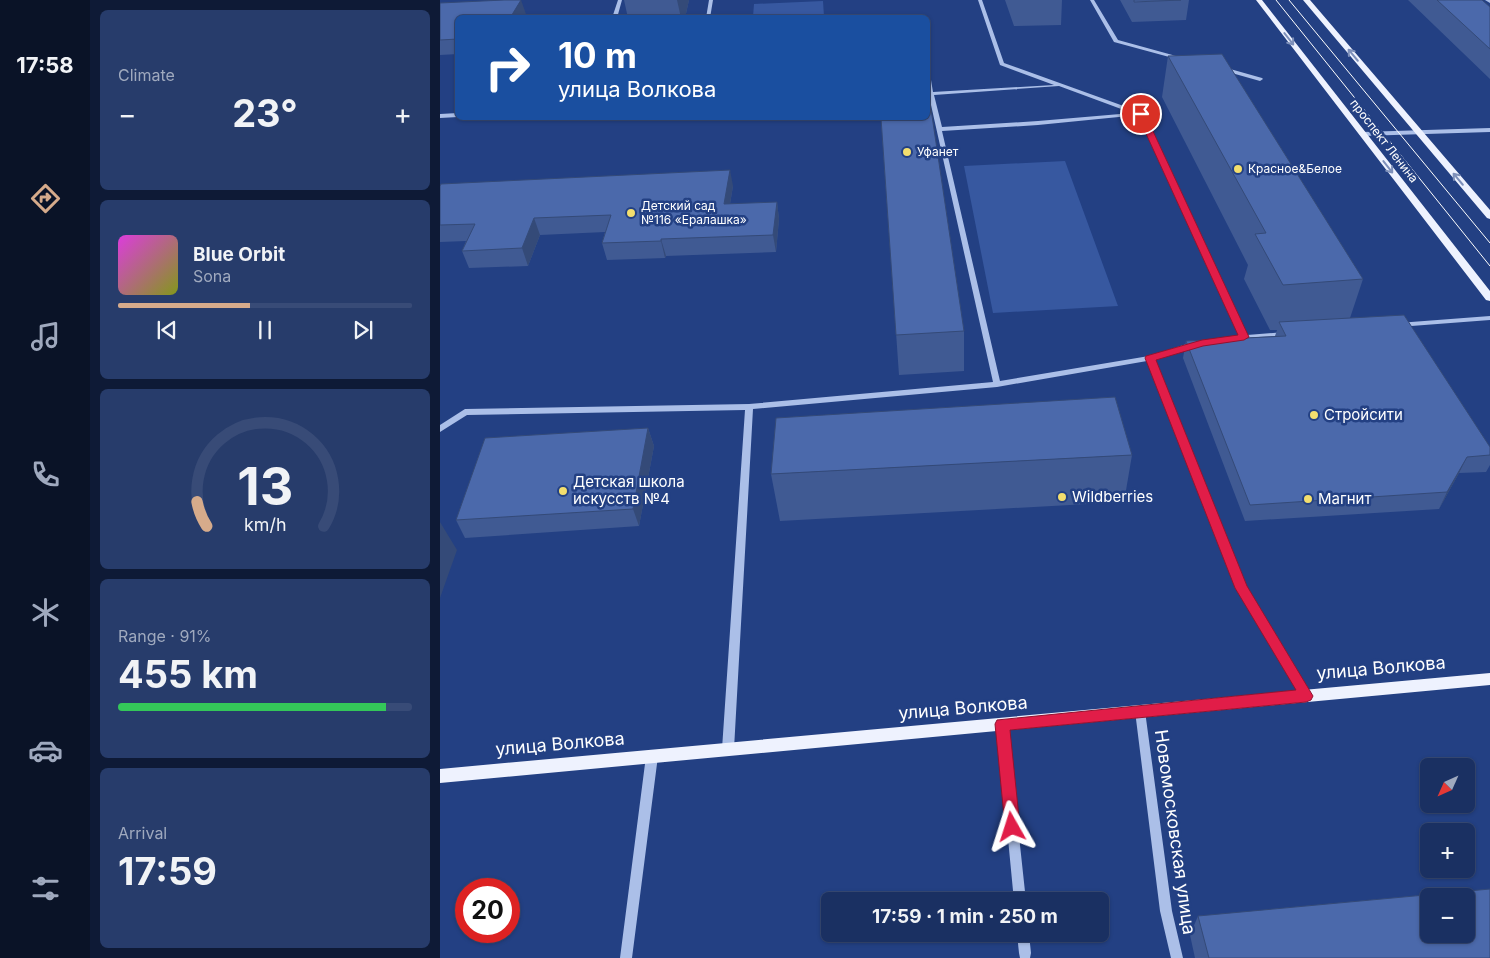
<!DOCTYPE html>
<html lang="en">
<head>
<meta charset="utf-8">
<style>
  body { margin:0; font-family:Inter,sans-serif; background:#273c6b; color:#f1f3f6; height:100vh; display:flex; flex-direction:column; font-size:19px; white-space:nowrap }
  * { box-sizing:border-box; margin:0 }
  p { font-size:16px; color:#9fa9be }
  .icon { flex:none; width:28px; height:28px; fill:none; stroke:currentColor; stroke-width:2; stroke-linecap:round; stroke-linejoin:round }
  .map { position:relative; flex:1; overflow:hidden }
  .panel { display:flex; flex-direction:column; gap:10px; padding:10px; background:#0e1a36; width:350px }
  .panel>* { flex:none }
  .banner { position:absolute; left:15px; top:15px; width:475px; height:105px; border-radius:8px; box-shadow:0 1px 4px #0004,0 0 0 1px #384b77; background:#1a4fa0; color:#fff; overflow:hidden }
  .needle { width:32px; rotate:225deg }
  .controls { position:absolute; left:980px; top:758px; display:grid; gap:10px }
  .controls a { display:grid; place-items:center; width:55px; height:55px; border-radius:8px; background:#1a3062; box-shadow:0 1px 4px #0004,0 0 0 1px #384b77; font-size:25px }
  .speed { position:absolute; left:15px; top:878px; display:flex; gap:10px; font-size:25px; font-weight:700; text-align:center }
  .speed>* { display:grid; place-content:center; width:65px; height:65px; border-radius:50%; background:#1a3062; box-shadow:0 1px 4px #0004,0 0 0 1px #384b77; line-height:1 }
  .speed .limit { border:8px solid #d22; background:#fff; color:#111 }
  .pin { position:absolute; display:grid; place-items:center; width:42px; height:42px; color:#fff; margin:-21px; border:2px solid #fff; border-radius:50%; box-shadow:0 1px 5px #0007 }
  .me { position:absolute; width:55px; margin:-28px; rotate:354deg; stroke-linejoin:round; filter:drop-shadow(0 0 4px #0008) }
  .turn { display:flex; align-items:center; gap:18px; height:105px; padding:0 20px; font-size:22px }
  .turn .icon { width:65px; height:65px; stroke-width:2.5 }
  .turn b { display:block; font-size:35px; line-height:42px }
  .big { font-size:38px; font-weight:700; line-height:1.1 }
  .panel .tile { flex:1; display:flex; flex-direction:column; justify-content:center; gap:8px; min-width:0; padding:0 18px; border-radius:8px; background:#273c6b }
  .panel .dial { align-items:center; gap:0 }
  .dial svg { height:130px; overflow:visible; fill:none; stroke:#384b77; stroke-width:7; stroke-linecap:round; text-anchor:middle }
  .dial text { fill:#f1f3f6; stroke:none }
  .song { display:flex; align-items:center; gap:15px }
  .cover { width:60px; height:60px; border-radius:8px; background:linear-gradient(135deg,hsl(300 70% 55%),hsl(70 70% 35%)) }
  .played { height:5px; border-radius:2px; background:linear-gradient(90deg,#d6ab8b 45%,#384b77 45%) }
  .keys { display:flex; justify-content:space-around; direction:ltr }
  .heat { display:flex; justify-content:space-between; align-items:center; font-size:28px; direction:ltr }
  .charge { height:8px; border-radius:4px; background:linear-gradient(90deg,#34c759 91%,#384b77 0) }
  .trip { position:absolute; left:381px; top:892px; width:288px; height:50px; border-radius:8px; background:#1a3062; box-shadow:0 1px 4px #0004,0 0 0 1px #384b77; font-weight:700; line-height:50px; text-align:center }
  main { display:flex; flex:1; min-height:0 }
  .dock { display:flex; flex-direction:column; width:90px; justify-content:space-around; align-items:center; background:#0a1327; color:#9fa9be }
  .dock .icon { width:35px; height:35px }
  .dock .current { color:#d6ab8b }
  .dock b { font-size:22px; color:#f1f3f6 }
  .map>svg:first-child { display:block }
  .green { fill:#3758a0 }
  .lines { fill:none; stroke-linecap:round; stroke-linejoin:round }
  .minor { fill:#abbfe8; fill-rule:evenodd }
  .major { fill:#eef2fe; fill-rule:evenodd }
  .tram { stroke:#fff; stroke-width:1 }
  .wall { fill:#405a93 }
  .shaded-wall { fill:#344a78 }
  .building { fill:#4b69ab; stroke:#344a78; fill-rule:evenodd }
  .oneway { stroke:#7e90ba }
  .route { fill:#e11d48; stroke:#92132f }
  .poi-dot { fill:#f3de6e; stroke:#234083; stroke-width:2 }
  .labels { text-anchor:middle; stroke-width:5; stroke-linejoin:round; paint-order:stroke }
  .far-street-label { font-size:12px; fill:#fff; stroke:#234083 }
  .far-poi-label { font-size:12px; fill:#fff; stroke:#234083; text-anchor:start }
  .poi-label { font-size:15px; fill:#fff; stroke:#234083; text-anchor:start }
  .near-street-label { font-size:18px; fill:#fff; stroke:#234083 }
</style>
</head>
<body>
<main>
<nav class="dock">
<b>17:58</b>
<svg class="icon current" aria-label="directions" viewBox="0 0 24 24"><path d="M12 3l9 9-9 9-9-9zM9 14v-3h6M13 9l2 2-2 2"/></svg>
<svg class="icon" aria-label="music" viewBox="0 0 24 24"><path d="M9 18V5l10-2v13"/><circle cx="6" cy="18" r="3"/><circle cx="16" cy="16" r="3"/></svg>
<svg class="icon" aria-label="phone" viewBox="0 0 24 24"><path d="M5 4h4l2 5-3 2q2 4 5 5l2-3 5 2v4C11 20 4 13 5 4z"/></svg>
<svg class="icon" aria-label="climate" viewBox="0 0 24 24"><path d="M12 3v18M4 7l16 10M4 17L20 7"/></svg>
<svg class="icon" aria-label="car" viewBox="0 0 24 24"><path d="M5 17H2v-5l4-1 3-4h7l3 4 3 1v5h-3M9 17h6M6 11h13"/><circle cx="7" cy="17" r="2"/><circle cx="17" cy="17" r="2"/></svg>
<svg class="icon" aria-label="filters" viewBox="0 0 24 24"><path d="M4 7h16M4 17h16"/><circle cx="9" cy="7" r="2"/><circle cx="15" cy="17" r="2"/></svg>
</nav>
<section class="panel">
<div class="tile"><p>Climate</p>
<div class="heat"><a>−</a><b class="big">23°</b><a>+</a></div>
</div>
<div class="tile">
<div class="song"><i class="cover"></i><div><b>Blue Orbit</b><p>Sona</p></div></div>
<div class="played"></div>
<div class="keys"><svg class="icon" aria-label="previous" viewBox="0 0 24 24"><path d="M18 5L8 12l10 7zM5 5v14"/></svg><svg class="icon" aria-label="pause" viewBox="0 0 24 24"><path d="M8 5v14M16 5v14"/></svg><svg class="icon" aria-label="next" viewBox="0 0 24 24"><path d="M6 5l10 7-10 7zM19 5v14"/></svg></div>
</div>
<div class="tile dial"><svg viewBox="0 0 100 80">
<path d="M14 69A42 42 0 1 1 86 69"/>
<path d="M14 69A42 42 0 0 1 8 54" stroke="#d6ab8b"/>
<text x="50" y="56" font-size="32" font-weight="700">13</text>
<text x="50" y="72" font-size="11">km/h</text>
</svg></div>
<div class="tile"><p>Range · 91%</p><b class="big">455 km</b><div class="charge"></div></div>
<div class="tile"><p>Arrival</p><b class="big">17:59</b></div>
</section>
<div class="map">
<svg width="1050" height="958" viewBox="0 0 1050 958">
  <rect width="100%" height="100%" fill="#234083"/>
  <!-- green -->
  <path class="green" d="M383,1L384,17H313L314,4Z
    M625,161L678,306L553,313L524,166Z"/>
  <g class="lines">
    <!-- minor -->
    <path class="minor" d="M178,0H182L177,18H172Z
      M269,0H273L270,18H266Z
      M538,0H542L564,63L703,113L807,335L845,332L849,334L845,336L781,342L780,340L781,338L800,336L699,115L598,125L502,131L560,381L709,356L753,342H759L760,344L759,346L714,359L805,587L871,695L870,698L866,700L862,698L796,588L707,361L557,387L313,409L294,749L292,753L288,754L284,753L282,749L305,410L27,415L0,432V425L25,409L309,404L553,382L489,96H488V79L491,80L493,92L614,85L560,65ZM619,86L692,113L598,121L502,127L494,95Z
      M650,0H654L678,40L747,59L744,61L674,42Z
      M1045,0H1050V3Z
      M783,67L822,78L823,79L820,81L781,70V68Z
      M18,113V117L0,118V114Z
      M1050,128V132L922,136L919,134L922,132Z
      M1050,316V320L958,327L954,325L958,323Z
      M700,706L704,708L705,711L732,911L743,958H731L720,911L695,711L696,708Z
      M562,719L566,721L567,724L586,901H574L557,724L558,721Z
      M212,751L216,752L218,756L192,958H180L206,756L208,752Z
      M577,934H589L591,953L590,958H580L579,953Z"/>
    <!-- major -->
    <path class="major" d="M816,0H822L1050,291V301L1046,300Z
      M863,0H870L1050,210V219L1047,218Z
      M1050,673V685L0,783V769Z"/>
    <!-- tram -->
    <path class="tram" d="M836,0L1050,266
      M849,0L1050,243"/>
  </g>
  <!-- wall -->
  <path class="wall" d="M184,0H249L245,18H188Z
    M565,0H622L621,25L574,26Z
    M680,0H749L746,20L692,22Z
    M968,0H1042L1050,7V79Z
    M0,3L86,14L84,18H18V54L0,55Z
    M728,56L923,279L910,318L1050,447V465L1046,472L1019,473L999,509L805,521L743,358L746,341L835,336L837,330H830L804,279L808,265L722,97Z
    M441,118L524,331V371L459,375Z
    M0,186H293L290,204L337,202L339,219L336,252L226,256L225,258L167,260L162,243L165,232L100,235L88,266L29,268L22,251L26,241L0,242Z
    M208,428L214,446L199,526L25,538L16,520Z
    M692,455L684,502L340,521L331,474Z
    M758,916L1050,958H755L750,935Z"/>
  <!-- shaded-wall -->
  <path class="shaded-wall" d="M81,0L86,14L84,18H70Z
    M237,0H249L245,18H241Z
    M290,170L293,186L287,221L284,204Z
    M337,202L339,219L336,252L333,235Z
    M94,218L100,235L88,266L82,248Z
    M221,239L226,256L225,258L221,241Z
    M208,428L214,446L199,526L193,509Z
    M1027,457L1019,473L999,509L1007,492Z
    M0,522L17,550L0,598Z"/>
  <!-- building -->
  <path class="building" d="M64,0H81L70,18H18V39L0,40V3Z
    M694,0H741L694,2Z
    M997,0H1042L1050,7V49Z
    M782,54L923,279L843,285L815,234L826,233L728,56Z
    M488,109H491L524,331L456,335L441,118H488Z
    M290,170L284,204L337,202L333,235L221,239V241L162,243L171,215L94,218L82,248L22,251L35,224L0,225V186L1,184Z
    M964,315L1050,447V455L1027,457L1007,492L810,505L746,341L846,336L839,322Z
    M675,397L692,455L331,474L336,418Z
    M208,428L193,509L16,520L45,438Z
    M1050,889V958H769L758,916ZM989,896H1026V934H989Z"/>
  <!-- one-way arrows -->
  <defs><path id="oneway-shaft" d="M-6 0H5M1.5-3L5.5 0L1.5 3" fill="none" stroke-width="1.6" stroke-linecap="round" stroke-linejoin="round" transform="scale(1.25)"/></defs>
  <g class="oneway">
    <use href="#oneway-shaft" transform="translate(849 39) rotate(52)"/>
    <use href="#oneway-shaft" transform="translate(913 55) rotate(-130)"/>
    <use href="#oneway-shaft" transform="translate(948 167) rotate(52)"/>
    <use href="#oneway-shaft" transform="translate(1018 179) rotate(-130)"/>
  </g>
  <!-- route -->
  <path class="route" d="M698,112L705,114L809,337L804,340L763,346L716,360L807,586L873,696L871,700L866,702L570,730L580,827L578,832L572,834L567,832L565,827L555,724L557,720L856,690L795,588L705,358L706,356L762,340L798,335L697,114Z"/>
  <!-- markers -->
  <g class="poi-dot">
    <circle cx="467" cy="152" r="5"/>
    <circle cx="798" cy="169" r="5"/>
    <circle cx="191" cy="213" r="5"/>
    <circle cx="874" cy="415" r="5"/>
    <circle cx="123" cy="491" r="5"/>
    <circle cx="622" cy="497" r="5"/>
    <circle cx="868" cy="499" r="5"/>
  </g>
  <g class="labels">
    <!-- far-street labels -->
    <g class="far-street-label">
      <text transform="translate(944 141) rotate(52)" y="4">проспект Ленина</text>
    </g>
    <!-- far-poi labels -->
    <g class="far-poi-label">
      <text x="477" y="156">Уфанет</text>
      <text x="808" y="173">Красное&amp;Белое</text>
      <text x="201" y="210">Детский сад<tspan x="201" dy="14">№116 «Ералашка»</tspan></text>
    </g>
    <!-- poi labels -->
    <g class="poi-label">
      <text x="884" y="420">Стройсити</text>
      <text x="133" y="487">Детская школа<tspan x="133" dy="17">искусств №4</tspan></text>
      <text x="632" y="502">Wildberries</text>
      <text x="878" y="504">Магнит</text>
    </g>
    <!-- near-street labels -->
    <g class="near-street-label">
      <text transform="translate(941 668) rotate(-5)" y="6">улица Волкова</text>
      <text transform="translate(523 708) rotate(-5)" y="6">улица Волкова</text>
      <text transform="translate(120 744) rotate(-5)" y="6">улица Волкова</text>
      <text transform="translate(735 832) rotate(82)" y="6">Новомосковская улица</text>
    </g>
  </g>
</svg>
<div class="controls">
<a><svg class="needle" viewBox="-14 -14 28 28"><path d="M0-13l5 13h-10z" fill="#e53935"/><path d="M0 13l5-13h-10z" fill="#9fa9be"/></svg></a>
<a>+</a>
<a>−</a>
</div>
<div class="speed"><div class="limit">20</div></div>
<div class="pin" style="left:701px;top:114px;background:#d93025"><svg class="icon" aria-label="arrive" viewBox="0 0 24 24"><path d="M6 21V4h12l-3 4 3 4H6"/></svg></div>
<svg class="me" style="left:572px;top:827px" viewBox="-20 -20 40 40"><path d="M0-17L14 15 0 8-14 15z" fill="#e11d48" stroke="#fff" stroke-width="4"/></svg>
<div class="trip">17:59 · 1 min · 250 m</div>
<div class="banner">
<div class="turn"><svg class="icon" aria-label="right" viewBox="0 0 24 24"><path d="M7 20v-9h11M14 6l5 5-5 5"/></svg><div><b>10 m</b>улица Волкова</div></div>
</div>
</div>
</main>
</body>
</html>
